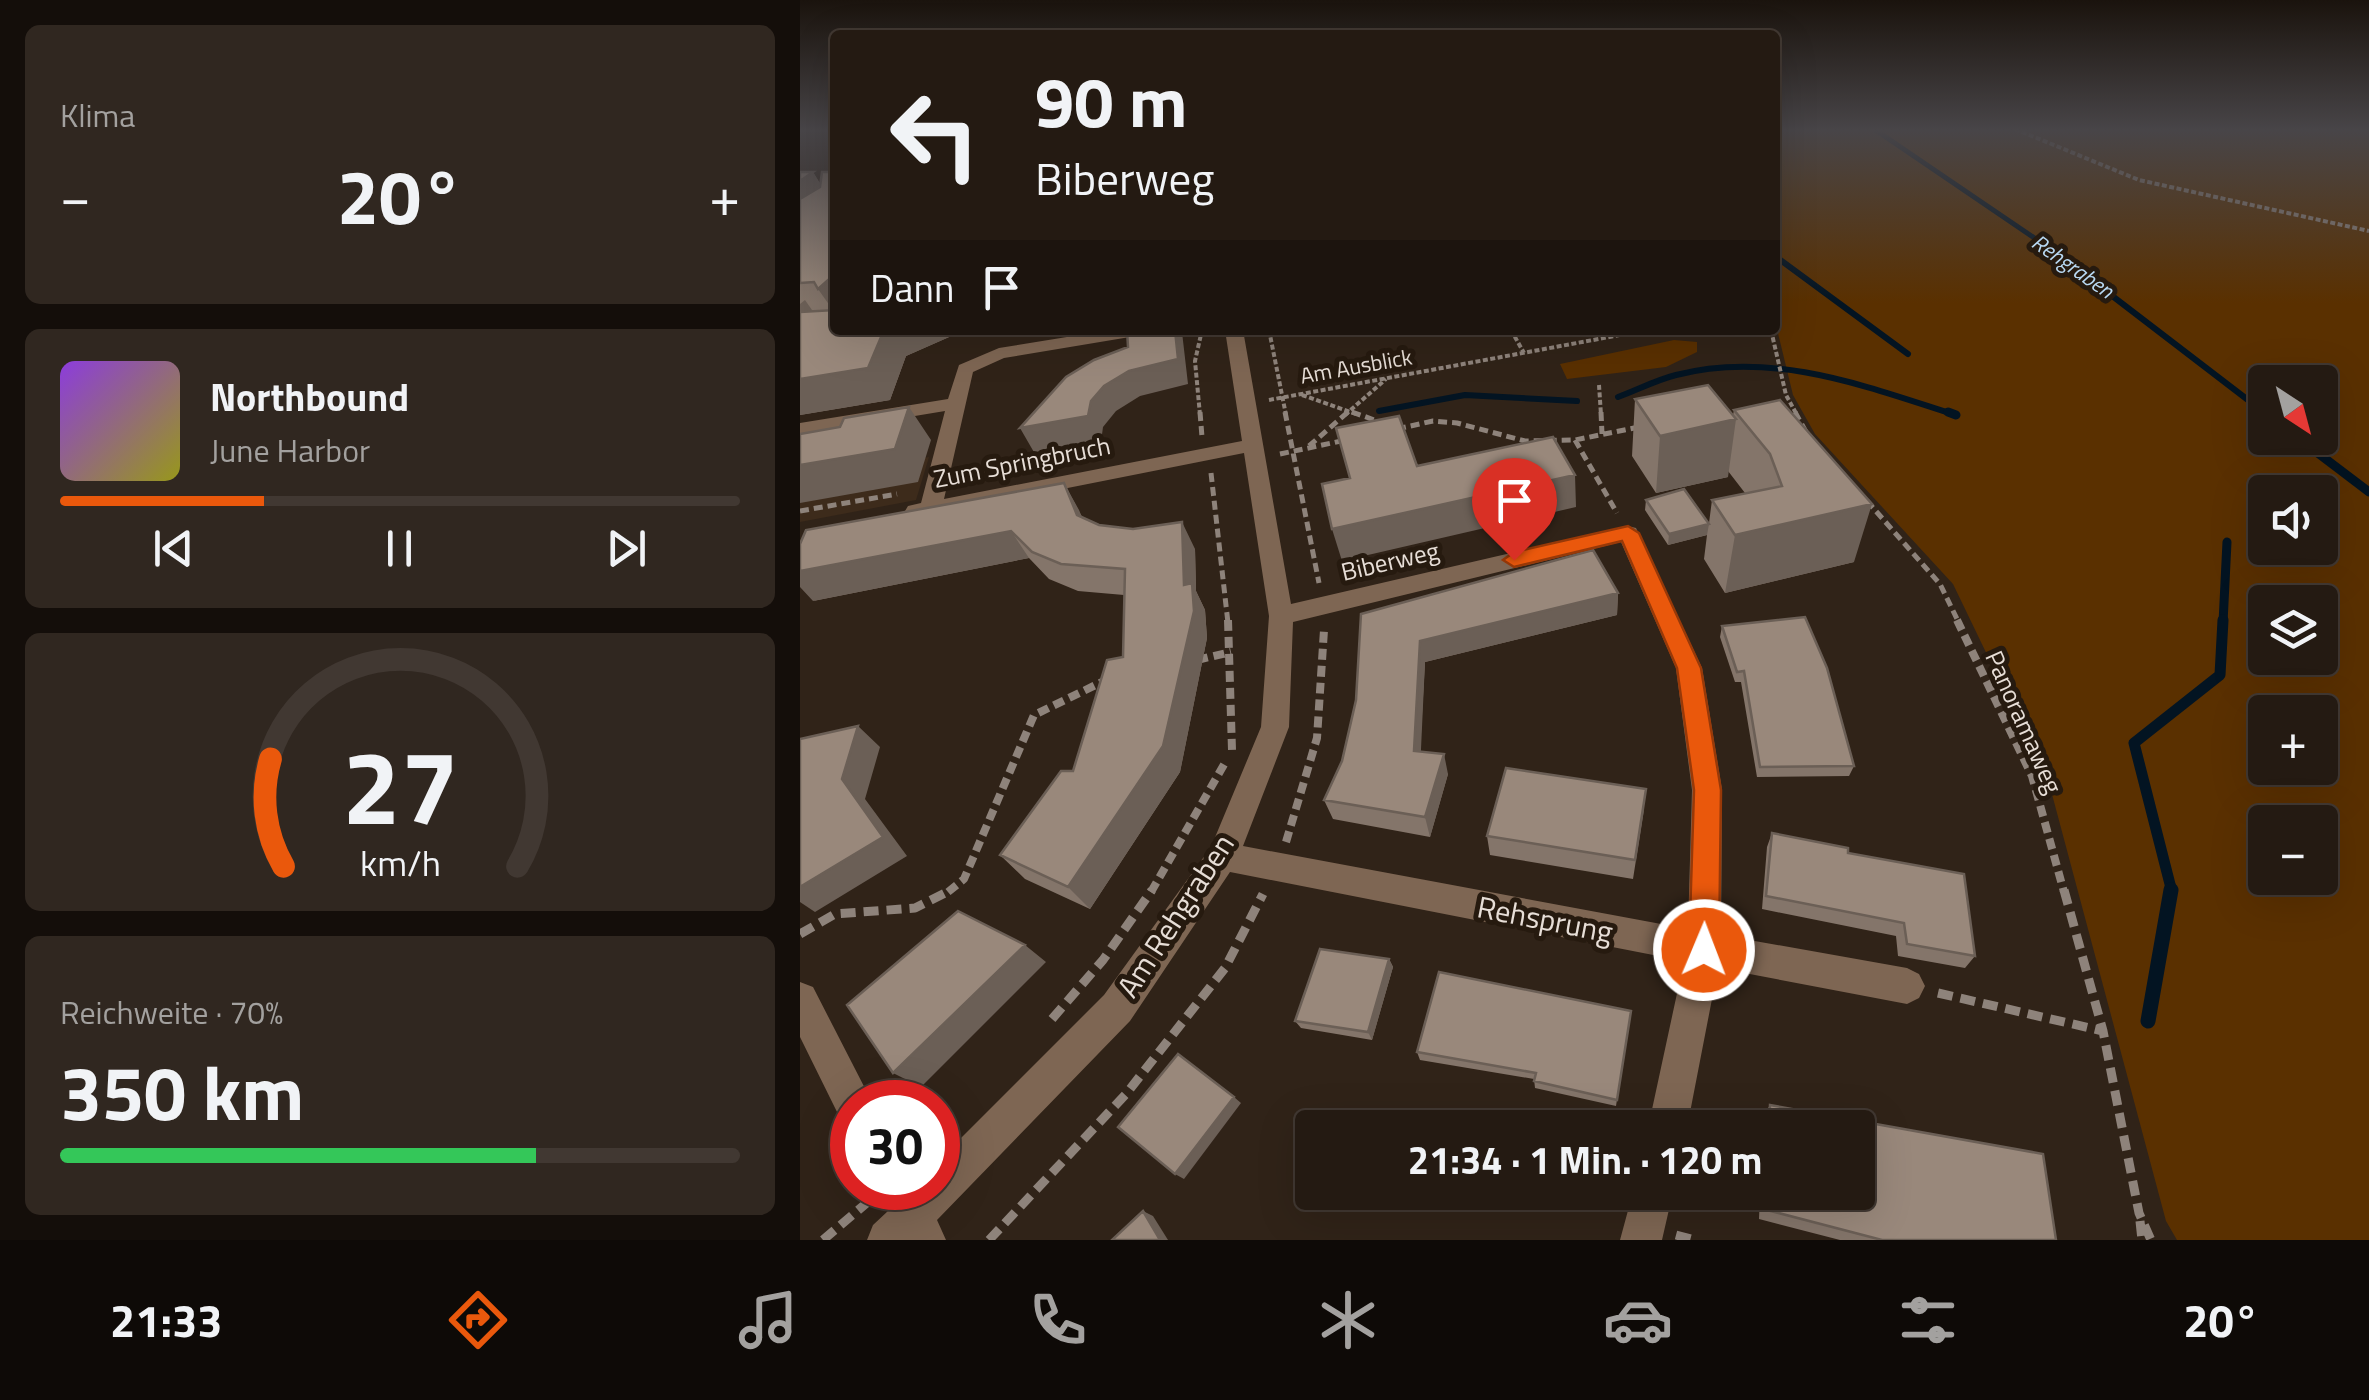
<!DOCTYPE html>
<html lang="de">
<head>
<meta charset="utf-8">
<style>
  body { margin:0; font-family:"Titillium Web",sans-serif; background:#302720; color:#f1f3f6; height:100vh; display:flex; flex-direction:column; font-size:38px; white-space:nowrap }
  * { box-sizing:border-box; margin:0 }
  p { font-size:32px; color:#a3a19f }
  .icon { flex:none; width:55px; height:55px; fill:none; stroke:currentColor; stroke-width:2; stroke-linecap:round; stroke-linejoin:round }
  .map { position:relative; flex:1; overflow:hidden }
  .details { display:flex; flex-direction:column; gap:25px; padding:25px; background:#140e0a; width:800px }
  .details>* { flex:none }
  .top-card { position:absolute; left:30px; top:30px; width:950px; height:305px; border-radius:10px; box-shadow:0 10px 40px #0002,0 0 0 2px #413832; background:#241a12; color:#f1f3f6; overflow:hidden }
  .needle { width:65px; rotate:144deg }
  .buttons { position:absolute; left:1448px; top:365px; display:grid; gap:20px }
  .buttons a { display:grid; place-items:center; width:90px; height:90px; border-radius:10px; background:#241a12; box-shadow:0 10px 40px #0002,0 0 0 2px #413832; font-size:50px }
  .speed { position:absolute; left:30px; top:1080px; display:flex; gap:20px; font-size:50px; font-weight:700; text-align:center }
  .speed>* { display:grid; place-content:center; width:130px; height:130px; border-radius:50%; background:#241a12; box-shadow:0 10px 40px #0002,0 0 0 2px #413832; line-height:1 }
  .speed .limit { border:15px solid #d22; background:#fff; color:#111 }
  .pin { position:absolute; display:grid; place-items:center; width:85px; height:85px; color:#fff; margin:-102px -42px; border-radius:50% 50% 50% 0; rotate:-45deg; box-shadow:0 0 10px #0007 }
  .pin .icon { rotate:45deg }
  .me { position:absolute; width:110px; margin:-55px; rotate:1deg; stroke-linejoin:round; filter:drop-shadow(0 0 8px #0008) }
  .turn { display:flex; align-items:center; gap:35px; height:210px; padding:0 40px; font-size:45px }
  .turn .icon { width:130px; height:130px; stroke-width:2.5 }
  .turn b { display:block; font-size:70px; line-height:85px }
  .then { display:flex; align-items:center; height:95px; padding:0 40px; background:#0003; gap:20px; font-size:38px }
  .big { font-size:75px; font-weight:700; line-height:1.1 }
  .details .tile { flex:1; display:flex; flex-direction:column; justify-content:center; gap:15px; min-width:0; padding:0 35px; border-radius:15px; background:#302720 }
  .details .dial { align-items:center; gap:0 }
  .dial svg { height:260px; overflow:visible; fill:none; stroke:#413832; stroke-width:7; stroke-linecap:round; text-anchor:middle }
  .dial text { fill:#f1f3f6; stroke:none }
  .song { display:flex; align-items:center; gap:30px }
  .cover { width:120px; height:120px; border-radius:15px; background:linear-gradient(135deg,hsl(270 70% 55%),hsl(60 70% 35%)) }
  .played { height:10px; border-radius:5px; background:linear-gradient(90deg,#ea580c 30%,#413832 30%) }
  .keys { display:flex; justify-content:space-around; direction:ltr }
  .heat { display:flex; justify-content:space-between; align-items:center; font-size:55px; direction:ltr }
  .charge { height:15px; border-radius:8px; background:linear-gradient(90deg,#34c759 70%,#413832 0) }
  .trip { position:absolute; left:495px; top:1110px; width:580px; height:100px; border-radius:10px; background:#241a12; box-shadow:0 10px 40px #0002,0 0 0 2px #413832; font-weight:700; line-height:100px; text-align:center }
  .menu { display:flex; height:160px; justify-content:space-around; align-items:center; background:#0e0a07; color:#a3a19f }
  .menu .icon { width:70px; height:70px }
  .menu .on { color:#ea580c }
  .menu b { font-size:45px; color:#f1f3f6 }
  main { display:flex; flex:1; min-height:0 }
  .map>svg:first-child { display:block }
  .built { fill:#3d2b1b }
  .green { fill:#5a3000; fill-rule:evenodd }
  .lines { fill:none; stroke-linecap:round; stroke-linejoin:round }
  .stream-far4 { stroke:#031422; stroke-width:5 }
  .stream-far3 { stroke:#031422; stroke-width:6 }
  .stream-far2 { stroke:#031422; stroke-width:9 }
  .stream-far1 { stroke:#031422; stroke-width:11 }
  .stream { stroke:#031422; stroke-width:15 }
  .path-far3 { stroke:#8e837b; stroke-width:4; stroke-dasharray:5 2.5; stroke-linecap:butt }
  .path-far2 { stroke:#8e837b; stroke-width:5; stroke-dasharray:9 5; stroke-linecap:butt }
  .path-far1 { stroke:#8e837b; stroke-width:8; stroke-dasharray:11 6; stroke-linecap:butt }
  .path { stroke:#8e837b; stroke-width:9; stroke-dasharray:15 8; stroke-linecap:butt }
  .minor { fill:#7e6653; fill-rule:evenodd }
  .wall { fill:#84756a }
  .shaded-wall { fill:#6b5f56 }
  .building { fill:#99887b; stroke:#6b5f56; stroke-width:2.5 }
  .route { fill:#ea580c; stroke:#983908; stroke-width:2.5 }
  .labels { text-anchor:middle; stroke-width:10; stroke-linejoin:round; paint-order:stroke }
  .far-water-label { font-size:22px; font-style:italic; fill:#b8d8f2; stroke:#261a0f }
  .far-street-label { font-size:22px; fill:#e7ded7; stroke:#261a0f }
  .street-label { font-size:25px; fill:#e7ded7; stroke:#261a0f }
  .near-street-label { font-size:30px; fill:#e7ded7; stroke:#261a0f }
</style>
</head>
<body>
<main>
<section class="details">
<div class="tile"><p>Klima</p>
<div class="heat"><a>−</a><b class="big">20°</b><a>+</a></div>
</div>
<div class="tile">
<div class="song"><i class="cover"></i><div><b>Northbound</b><p>June Harbor</p></div></div>
<div class="played"></div>
<div class="keys"><svg class="icon" aria-label="previous" viewBox="0 0 24 24"><path d="M18 5L8 12l10 7zM5 5v14"/></svg><svg class="icon" aria-label="pause" viewBox="0 0 24 24"><path d="M8 5v14M16 5v14"/></svg><svg class="icon" aria-label="next" viewBox="0 0 24 24"><path d="M6 5l10 7-10 7zM19 5v14"/></svg></div>
</div>
<div class="tile dial"><svg viewBox="0 0 100 80">
<path d="M14 69A42 42 0 1 1 86 69"/>
<path d="M14 69A42 42 0 0 1 10 36" stroke="#ea580c"/>
<text x="50" y="56" font-size="32" font-weight="700">27</text>
<text x="50" y="72" font-size="11">km/h</text>
</svg></div>
<div class="tile"><p>Reichweite · 70%</p><b class="big">350 km</b><div class="charge"></div></div>
</section>
<div class="map">
<svg width="1569" height="1240" viewBox="0 0 1569 1240">
  <rect width="100%" height="100%" fill="#302318"/>
  <!-- built -->
  <path class="built" d="M129,457L116,500L0,522V480Z"/>
  <!-- green -->
  <path class="green" d="M975,129H1569V1240H1377L1366,1221L1249,783L1153,584L1015,434L993,395L975,321ZM1465,382H1520V438H1465ZM1465,492H1520V548H1465ZM1465,602H1520V658H1465ZM1465,712H1520V768H1465ZM1465,822H1520V878H1465Z
    M874,340L897,342V352L866,367L767,379L760,364Z"/>
  <g class="lines">
    <!-- stream-far4 -->
    <path class="stream-far4" d="M1074,129L1258,254"/>
    <!-- stream-far3 -->
    <path class="stream-far3" d="M1255,252L1465,413
      M975,256L1108,354
      M818,397C837,390 856,380 876,375C972,350 1065,386 1156,415
      M579,411L665,395L777,401"/>
    <!-- stream-far2 -->
    <path class="stream-far2" d="M1148,412L1156,415
      M1498,438L1569,492
      M1423,623L1427,542"/>
    <!-- stream-far1 -->
    <path class="stream-far1" d="M1372,892L1334,743L1420,675L1423,620"/>
    <!-- stream -->
    <path class="stream" d="M1348,1021L1371,890"/>
    <!-- path-far3 -->
    <path class="path-far3" d="M1215,129L1339,180L1569,231
      M469,330L486,415
      M711,330L724,353
      M971,330L986,395L997,415
      M799,385L801,415
      M502,395L559,415
      M469,400L847,330
      M400,415L395,361L402,330
      M545,415L586,379"/>
    <!-- path-far2 -->
    <path class="path-far2" d="M400,412L402,437
      M485,412L519,583
      M552,412L580,422
      M801,412L802,434
      M995,412L1006,432
      M597,429L633,421L657,423L725,441L775,440L839,427
      M775,440L817,513
      M509,446L548,412
      M480,454L546,440
      M411,473L428,623
      M1067,501L1140,584L1159,623
      M0,511L97,494"/>
    <!-- path-far1 -->
    <path class="path-far1" d="M428,620L432,750
      M1157,620L1232,776L1264,892
      M397,660L431,652
      M486,842L517,738L524,630
      M148,892L164,879L234,715L306,680
      M351,892L426,761"/>
    <!-- path -->
    <path class="path" d="M1264,890L1303,1031L1339,1213L1351,1240
      M0,934L35,914L115,908L151,890
      M1138,993L1303,1031
      M252,1019L303,960L352,890
      M1340,1221L1342,1240
      M876,1235L895,1240
      M23,1240L69,1201
      M189,1240L326,1094L425,968L463,894"/>
    <!-- minor -->
    <path class="minor" d="M310,330H351L342,335L204,358L173,372L144,499L442,441L425,330H443L491,604L828,526L836,528L902,668L922,790L921,935L1107,968L1119,974L1125,986L1119,998L1107,1004L918,968L887,1128H848L884,961L430,872L330,1021L137,1220L146,1240H67L73,1225L88,1211L78,1188H138V1161L304,995L411,847L461,727L469,616L444,453L116,518L105,511L108,506L121,503L145,411L0,435V423L148,399L159,365L199,348ZM821,542L876,668L892,790L888,929L443,846L489,727L493,622Z
      M0,982L13,987L72,1102H52V1121L39,1116L0,1037Z
      M833,1192H873L862,1240H820Z"/>
  </g>
  <!-- wall -->
  <path class="wall" d="M0,172H13L20,184L35,330H165L106,356L90,400L0,415Z
    M835,399L933,415L934,410L980,400L1054,562L925,593L904,559L907,535L868,545L845,510L846,500L909,523L912,500L945,493L928,471V477L856,493L832,456Z
    M264,483L282,517L299,525L395,549L396,591L405,610L407,638L380,772L290,909L225,879L200,855L273,771L323,657L324,595L278,591L249,579L229,558L13,601Z
    M818,593L817,615L625,662L620,751L648,774L630,837L533,819L524,800L542,761L556,700L561,614Z
    M922,626L1054,766L1049,776L957,777L941,682H935L920,637Z
    M844,809L833,879L690,855L687,836Z
    M972,833L1048,853L1175,956L1165,968L1098,956L1096,936L962,909L967,847Z
    M589,959L593,967L572,1040L501,1028L495,1021Z
    M831,1011L816,1106L735,1088L734,1079L620,1060L617,1052Z
    M970,1105L1243,1154L1256,1240H1040L959,1219L960,1192H1058V1128H962V1118Z"/>
  <!-- shaded-wall -->
  <path class="shaded-wall" d="M13,172L30,199L0,219V181Z
    M35,274V313L18,289Z
    M5,300L26,330L0,327V304Z
    M84,330H165L106,356L90,400L0,415V379Z
    M212,330H239L214,334Z
    M375,330H381L382,332L388,384L340,396L316,411L303,427L301,442L235,454L220,428L291,401L304,386Z
    M109,407L131,440L118,482L0,503V465Z
    M936,419L928,477L856,493L860,436Z
    M775,475L776,507L542,561L532,529Z
    M264,483L279,510L292,542L277,515Z
    M1072,504L1054,562L925,593L935,535Z
    M382,522L395,549L396,591L405,610L407,638L380,772L290,909L268,887L384,585Z
    M909,524L907,535L868,545L869,534Z
    M211,531L229,558L13,601L0,587V571Z
    M818,593L817,615L625,662L620,771L614,751L620,641Z
    M58,726L80,747L65,799L107,856L15,912L0,902V887L42,779Z
    M644,754L648,774L630,837L625,817Z
    M225,945L246,962L121,1087L93,1073Z
    M589,959L593,967L572,1040L568,1032Z
    M434,1097L441,1103L384,1179L375,1174Z
    M343,1211L353,1216L368,1240H360Z"/>
  <!-- building -->
  <path class="building" d="M0,172H13L0,181Z
    M22,172H35V274L18,289L14,282L0,283V199L20,187Z
    M35,310V330H84L68,368L0,379V312Z
    M327,330H375L378,359L329,371L304,386L291,401L288,416L220,428L266,377L294,360L328,347Z
    M908,385L936,419L860,436L835,399Z
    M980,400L1072,504L935,535L912,500L982,486L970,454L934,410Z
    M109,407L95,449L0,465V434L40,427L44,418Z
    M599,416L617,466L753,437L775,475L532,529L522,484L550,478L536,428Z
    M264,483L277,515L299,525L333,529L382,522L384,585L392,583L394,611L363,746L268,887L200,855L261,771H273L307,660L323,657L325,569L261,564L232,552L211,531L0,571V544L6,530Z
    M884,489L909,524L869,534L846,500Z
    M793,550L818,593L620,641L614,751L644,754L625,817L524,800L542,761L556,700L561,614Z
    M1005,617L1027,668L1054,766L960,767L944,671L937,672L922,626Z
    M58,726L42,779L83,837L0,887V739Z
    M706,768L846,789L835,860L687,836Z
    M972,833L1048,848V853L1164,874L1175,956L1107,944L1104,923L966,896Z
    M158,911L225,945L93,1073L47,1005Z
    M520,949L589,959L568,1032L495,1021Z
    M639,972L831,1011L817,1100L734,1081L736,1073L617,1052Z
    M378,1054L434,1097L375,1174L318,1127Z
    M970,1105L1243,1154L1256,1240H1082L967,1210L968,1192H1058V1128H969Z
    M343,1211L360,1240H312Z"/>
  <!-- sky -->
  <linearGradient id="sky" x2="0" y2="1"><stop stop-color="#1a130d"/><stop offset="0.43" stop-color="#484548"/><stop offset="1" stop-color="#484548" stop-opacity="0"/></linearGradient>
  <rect width="1569" height="303" fill="url(#sky)"/>
  <!-- route -->
  <path class="route" d="M828,526L839,533L901,668L921,790L919,950L915,961L904,965L893,961L889,950L894,790L877,668L822,541L714,567L703,560L714,552Z"/>
  <g class="labels">
    <!-- far-water labels -->
    <g class="far-water-label">
      <text transform="translate(1273 266) rotate(35)" y="8">Rehgraben</text>
    </g>
    <!-- far-street labels -->
    <g class="far-street-label">
      <text transform="translate(556 366) rotate(-10)" y="8">Am Ausblick</text>
    </g>
    <!-- street labels -->
    <g class="street-label">
      <text transform="translate(222 462) rotate(-11)" y="9">Zum Springbruch</text>
      <text transform="translate(590 561) rotate(-13)" y="9">Biberweg</text>
      <text transform="translate(1224 722) rotate(66)" y="9">Panoramaweg</text>
    </g>
    <!-- near-street labels -->
    <g class="near-street-label">
      <text transform="translate(376 916) rotate(-57)" y="10">Am Rehgraben</text>
      <text transform="translate(745 920) rotate(11)" y="10">Rehsprung</text>
    </g>
  </g>
</svg>
<div class="buttons">
<a><svg class="needle" viewBox="-14 -14 28 28"><path d="M0-13l5 13h-10z" fill="#e53935"/><path d="M0 13l5-13h-10z" fill="#a3a19f"/></svg></a>
<a><svg class="icon" aria-label="sound" viewBox="0 0 24 24"><path d="M4 9h4l5-4v14l-5-4H4zM17 9q2 3 0 6"/></svg></a>
<a><svg class="icon" aria-label="layers" viewBox="0 0 24 24"><path d="M12 4l9 5-9 5-9-5zM3 14l9 5 9-5"/></svg></a>
<a>+</a>
<a>−</a>
</div>
<div class="speed"><div class="limit">30</div></div>
<div class="pin" style="left:714px;top:560px;background:#d93025"><svg class="icon" aria-label="arrive" viewBox="0 0 24 24"><path d="M6 21V4h12l-3 4 3 4H6"/></svg></div>
<svg class="me" style="left:904px;top:950px" viewBox="-20 -20 40 40"><circle r="17" fill="#ea580c" stroke="#fff" stroke-width="3"/><path d="M0-11L8 9 0 5-8 9z" fill="#fff"/></svg>
<div class="trip">21:34 · 1 Min. · 120 m</div>
<div class="top-card">
<div class="turn"><svg class="icon" aria-label="left" viewBox="0 0 24 24"><path d="M17 20v-9H6M10 6l-5 5 5 5"/></svg><div><b>90 m</b>Biberweg</div></div>
<div class="then">Dann<svg class="icon" aria-label="arrive" viewBox="0 0 24 24"><path d="M6 21V4h12l-3 4 3 4H6"/></svg></div>
</div>
</div>
</main>
<nav class="menu">
<b>21:33</b>
<svg class="icon on" aria-label="directions" viewBox="0 0 24 24"><path d="M12 3l9 9-9 9-9-9zM9 14v-3h6M13 9l2 2-2 2"/></svg>
<svg class="icon" aria-label="music" viewBox="0 0 24 24"><path d="M9 18V5l10-2v13"/><circle cx="6" cy="18" r="3"/><circle cx="16" cy="16" r="3"/></svg>
<svg class="icon" aria-label="phone" viewBox="0 0 24 24"><path d="M5 4h4l2 5-3 2q2 4 5 5l2-3 5 2v4C11 20 4 13 5 4z"/></svg>
<svg class="icon" aria-label="climate" viewBox="0 0 24 24"><path d="M12 3v18M4 7l16 10M4 17L20 7"/></svg>
<svg class="icon" aria-label="car" viewBox="0 0 24 24"><path d="M5 17H2v-5l4-1 3-4h7l3 4 3 1v5h-3M9 17h6M6 11h13"/><circle cx="7" cy="17" r="2"/><circle cx="17" cy="17" r="2"/></svg>
<svg class="icon" aria-label="filters" viewBox="0 0 24 24"><path d="M4 7h16M4 17h16"/><circle cx="9" cy="7" r="2"/><circle cx="15" cy="17" r="2"/></svg>
<b>20°</b>
</nav>
</body>
</html>
